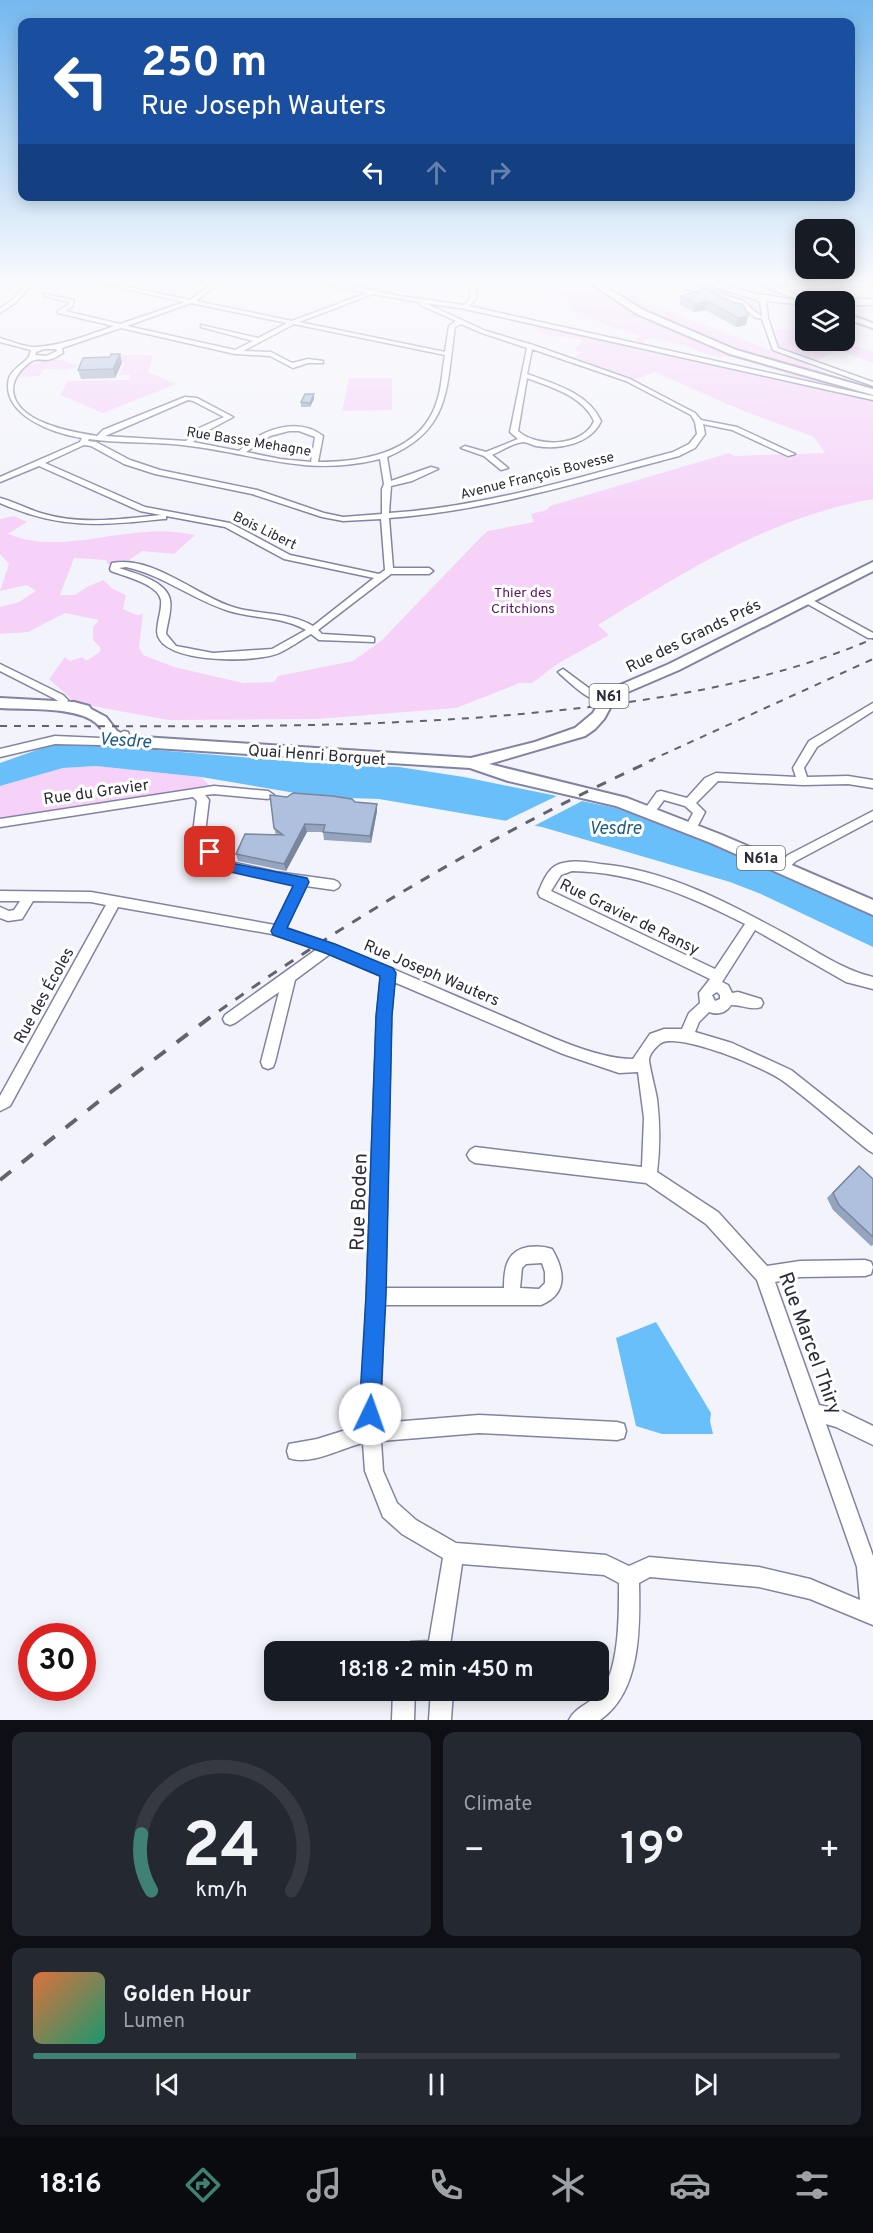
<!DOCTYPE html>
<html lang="en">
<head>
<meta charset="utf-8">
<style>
  body { margin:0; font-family:Overpass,sans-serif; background:#242831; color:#f1f3f6; height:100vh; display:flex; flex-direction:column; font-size:22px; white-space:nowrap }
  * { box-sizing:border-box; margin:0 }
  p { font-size:20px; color:#9ea1a6 }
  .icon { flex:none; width:33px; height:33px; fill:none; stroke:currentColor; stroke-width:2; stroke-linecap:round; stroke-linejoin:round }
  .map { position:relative; height:1720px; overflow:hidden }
  .sheet { display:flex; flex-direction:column; gap:12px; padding:12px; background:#0d0f14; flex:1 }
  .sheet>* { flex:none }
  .banner { position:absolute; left:18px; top:18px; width:837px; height:183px; border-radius:12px; box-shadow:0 3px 15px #0003; background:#1a4fa0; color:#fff; overflow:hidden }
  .fabs { position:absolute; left:795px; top:219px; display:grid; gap:12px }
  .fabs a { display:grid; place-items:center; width:60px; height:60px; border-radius:12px; background:#171b24; box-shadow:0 3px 15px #0003; font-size:30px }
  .speed { position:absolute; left:18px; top:1623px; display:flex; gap:12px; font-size:30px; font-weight:700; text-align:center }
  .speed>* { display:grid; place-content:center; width:78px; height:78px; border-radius:50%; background:#171b24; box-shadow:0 3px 15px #0003; line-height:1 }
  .speed .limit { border:9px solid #d22; background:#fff; color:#111 }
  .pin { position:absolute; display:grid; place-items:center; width:51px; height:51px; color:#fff; margin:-26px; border-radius:12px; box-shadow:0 3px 9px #0006 }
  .me { position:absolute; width:66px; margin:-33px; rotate:3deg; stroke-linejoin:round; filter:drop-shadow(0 0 4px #0008) }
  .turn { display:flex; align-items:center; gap:21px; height:126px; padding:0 24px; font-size:27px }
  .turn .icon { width:78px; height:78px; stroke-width:2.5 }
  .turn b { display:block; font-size:42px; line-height:51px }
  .lanes { display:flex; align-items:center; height:57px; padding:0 24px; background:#0003; justify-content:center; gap:30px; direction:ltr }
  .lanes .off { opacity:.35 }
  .big { font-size:45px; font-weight:600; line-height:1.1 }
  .sheet .tile { flex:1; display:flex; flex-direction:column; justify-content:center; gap:9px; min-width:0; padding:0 21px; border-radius:12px; background:#242831 }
  .sheet .dial { align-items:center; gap:0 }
  .dial svg { height:156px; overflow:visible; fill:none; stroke:#363941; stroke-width:7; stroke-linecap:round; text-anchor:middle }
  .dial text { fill:#f1f3f6; stroke:none }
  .song { display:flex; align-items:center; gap:18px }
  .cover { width:72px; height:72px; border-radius:9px; background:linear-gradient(135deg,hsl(20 70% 55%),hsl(160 70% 35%)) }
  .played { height:6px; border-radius:3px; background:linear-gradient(90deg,#3f8274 40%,#363941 40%) }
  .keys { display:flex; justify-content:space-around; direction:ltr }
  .heat { display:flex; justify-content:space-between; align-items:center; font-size:33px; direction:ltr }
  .sheet .tiles { flex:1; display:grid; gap:12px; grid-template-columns:1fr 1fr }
  .tile:last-child { grid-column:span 2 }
  .trip { position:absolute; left:264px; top:1641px; width:345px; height:60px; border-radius:12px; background:#171b24; box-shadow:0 3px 15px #0003; font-weight:600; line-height:60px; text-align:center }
  .dock { display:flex; height:96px; justify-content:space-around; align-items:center; background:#090b0e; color:#9ea1a6 }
  .dock .icon { width:42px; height:42px }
  .dock .active { color:#3f8274 }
  .dock b { font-size:27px; color:#f1f3f6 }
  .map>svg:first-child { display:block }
  .green { fill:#f6d2f9; fill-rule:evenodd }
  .water { fill:#69bffa }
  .pier { fill:#f3f4fb }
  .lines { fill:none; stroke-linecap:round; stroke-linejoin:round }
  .highway-tunnel { stroke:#cbccd4; stroke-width:9; stroke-dasharray:9 4.5; stroke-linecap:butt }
  .minor-casing { stroke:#8183a2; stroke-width:3 }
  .major-casing { stroke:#8183a2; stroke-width:4 }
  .highway-casing { stroke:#8183a2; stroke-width:3 }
  .minor { fill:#fff; fill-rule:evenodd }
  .major { fill:#fff; fill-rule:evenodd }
  .highway { fill:#fff; fill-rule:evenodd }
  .rail-far2 { stroke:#62636f; stroke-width:2; stroke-dasharray:7 7; stroke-linecap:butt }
  .rail-far1 { stroke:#62636f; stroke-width:3; stroke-dasharray:10 10; stroke-linecap:butt }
  .rail { stroke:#62636f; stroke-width:4; stroke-dasharray:14 14; stroke-linecap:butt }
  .wall { fill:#96a5bf }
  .shaded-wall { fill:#7a869b }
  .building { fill:#aec0de; stroke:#7a869b; stroke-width:1.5 }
  .route { fill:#1a73e8; stroke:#114b97; stroke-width:1.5 }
  .labels { text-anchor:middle; stroke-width:6; stroke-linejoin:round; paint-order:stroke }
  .far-street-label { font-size:14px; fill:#2a2b38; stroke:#fff }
  .far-park-label { font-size:14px; fill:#5e1167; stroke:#fff }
  .shield { fill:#fff; stroke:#6a6b74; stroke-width:1.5 }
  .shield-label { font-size:15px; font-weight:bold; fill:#2a2b38 }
  .street-label { font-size:16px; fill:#2a2b38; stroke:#fff }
  .water-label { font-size:18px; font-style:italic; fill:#1c5b82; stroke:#fff }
  .near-street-label { font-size:20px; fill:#2a2b38; stroke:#fff }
</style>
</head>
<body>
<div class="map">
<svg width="873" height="1720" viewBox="0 0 873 1720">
  <rect width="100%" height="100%" fill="#f3f4fb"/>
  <!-- green -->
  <path class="green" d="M555,280H606L639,300L778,353L781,351L777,348L776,329L805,330L806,340L836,341L873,351V363L838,350L807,365L873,392V499C770,517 686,571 598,625L609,635L559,663L532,683H520L456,708L317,719L168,720L76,703L49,679L65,657L70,661L82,657L86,661L100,652V647L93,640V627L99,620L65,613L28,632L0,634V607L19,602L36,591L27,585L0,591L9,564L0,554V519L14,516L27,522L8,534C53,552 99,535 145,532C162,530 178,532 195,535L174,554L142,551L129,560H119L108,565L106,560L74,558L60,595H75L87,587L103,580L113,589L126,595L123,609L137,615L143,614L139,648L143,655L174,667L243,683L274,682L278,676L353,661L382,640L482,536L488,531L534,522L531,514L547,510L550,506L729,453L734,456L825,453L814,437L741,410L655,372L633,380L574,357L581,353L574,350L583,340L542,334L537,331V328L541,326L627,345L635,342L639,335L609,326L572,309L570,303L550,292H539L540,285L556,282ZM649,338L683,345L712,356L731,357L785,373L780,378L640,346Z
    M675,280H686L714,289L756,298L760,301L763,316H759L748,305L752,304L749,302Z
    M120,355H153L148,372L176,384L103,413L60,395L68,381L129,380L131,375H119L124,363H116Z
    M55,358L79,366C62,374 58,366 43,370L40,376L18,377L22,367Z
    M349,378H392V410L342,411Z
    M96,766L201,777L214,790L0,824V786L63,768Z"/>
  <!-- water -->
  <path class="water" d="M59,742L300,762L399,767L464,777L621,809L702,838L873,914V947L761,894L730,882L542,827L379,799L319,797L201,777L96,766L63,768L0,786V763Z
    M656,1322L711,1413L710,1421L713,1434H662L636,1426L616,1338Z"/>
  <!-- pier -->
  <path class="pier" d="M561,794L586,799L530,828L501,823Z"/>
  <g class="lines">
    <!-- highway-tunnel -->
    <path class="highway-tunnel" d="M783,297L825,301"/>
    <!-- minor casing -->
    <g class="minor-casing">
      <path id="minor" d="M31,280H36L15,303L0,313V308L11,301Z
        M84,280H96L190,300L217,280H223L196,301L292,321L367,293L308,280H320L400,296L464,305L470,299V280H476V299L469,306L873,396V400L465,309L425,303L486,331L533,345L630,379L695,413L701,420L737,427L795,454L788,456L732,430L703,424L705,434L695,448L679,456C583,481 488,511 389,518L393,568H429L433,571L429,574H391L318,630L322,634L371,637L374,638V642L319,640L311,634C301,640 290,648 279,653C256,663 175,663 160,640C156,634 157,630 158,623C159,616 162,607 161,600C158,584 124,576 111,571L110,569L112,563C154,555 197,597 236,608C262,615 289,612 313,626L374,578L284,559L225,527L166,516V519H163C100,526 59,529 0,503V498C15,502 29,510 44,514C82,525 122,519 161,515L140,511L39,466L0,482V477L80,442L82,438C56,434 0,416 9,378C13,368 22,365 28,358C30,356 30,352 31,350L0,342V338C10,341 26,348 37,347C63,345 89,335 114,326L58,313V311L68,305L69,302L44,296V294L74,300L72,307L65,311L120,324L185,302ZM373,294L419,302L420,305L456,321L449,326L445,352L299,322ZM191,303L287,323L258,338L201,325V327L253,341L235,350L127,326ZM294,324L445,355C442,370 442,387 437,401C422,452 364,462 318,462L323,436C297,416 260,430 239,451L193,442L205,432L233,417L197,398L185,397L103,430L97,436C73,432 15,423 13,390C13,379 20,370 29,363C36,358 38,360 46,360C52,360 58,356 63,353L62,348L121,328L235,354L270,356L293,368L308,363H323V361L308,359L292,363L271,352L243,351ZM461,324L482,333L527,348L510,432L518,439L486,452L465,446L461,448L484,456L501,470L508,468L492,455C501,451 513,443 523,442C527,442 532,445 536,446C559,450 591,444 601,421C588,393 555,384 527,374L532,349L626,381L691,415L695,422L697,434L689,444L673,452C579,477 486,507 389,513L391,486L412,481L438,469L431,467L391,481L387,457C452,430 446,387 455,327ZM44,349H56L57,351L46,356L35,355L36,352ZM527,378C551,387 583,396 594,421C583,447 537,448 518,431ZM188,400L193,401L224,417L199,428L186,441L105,436ZM289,431H299L315,437L311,462L280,459L246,452L270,436ZM89,439C122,444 156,441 190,446C261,455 306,477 380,459L384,484L382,489V514L343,517L324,513L257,490L160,470L130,460L96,442L88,441ZM84,445L91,446L124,464L155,474L252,494L322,517L343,521L381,519L385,570L379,574L290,555L230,523L145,507L45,463ZM126,567C163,575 193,600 229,611C254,619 282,616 306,630L272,649L213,653L176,646L166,634C167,624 172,610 170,600C167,581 134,573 119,568Z
        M668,280C673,280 737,298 743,301C750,305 754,313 762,316L760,302L754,297L759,296L766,301L768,318L778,348L873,382V386L773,350L762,319L754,317L739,303L686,289Z
        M873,281V285L774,291L771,289Z
        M807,597L873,633V638H868L804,602V598Z
        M0,664L63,695L68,700L65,708H57L56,706L58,701L55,699L0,671Z
        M563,669L594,692L610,698V702C591,705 573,685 560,674L558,672Z
        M873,703V711L817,747L804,768L807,777L848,776L873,780V788L848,784L803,785L718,781L696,803L705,812L695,831L691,832L685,828L693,813L685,806L664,800L652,816H644L642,813L657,792L661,791L687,798L705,778L716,773L796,777L793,768L809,741Z
        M124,731L128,732L129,735L128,738L117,742L100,745L55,744L0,757V749L55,736L100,738L114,736Z
        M214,786L268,791L274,795L268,799L214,794L205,795L209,800L205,833L222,860L276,872L334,880L338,882L340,885L338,888L334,890L306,886L286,928C361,953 434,987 507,1018C543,1033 595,1059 633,1059L650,1034L664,1029H682L689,1013L700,1003L699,993L710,979L540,897L538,893C542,884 546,872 555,866C568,859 586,862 600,864C669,870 732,905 791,937C818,952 843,970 873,977V989L846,982L755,930L722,982L728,985L732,993L738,992L761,999L763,1003L761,1007C751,1011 741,1004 731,1005C726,1013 718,1015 709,1012L699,1022L695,1032L732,1043L791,1070L873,1135V1153L868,1150C839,1127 812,1102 783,1081C764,1067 685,1035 663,1042C658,1044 650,1053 649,1059C649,1066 656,1091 657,1099C660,1124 660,1148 657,1172L718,1212L767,1266L800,1261L865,1260L871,1262L873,1267L871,1274L865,1276L800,1277L775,1282L819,1405L838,1409L873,1426V1445L836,1427L826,1424L873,1556V1625L810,1599L759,1587L650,1577L639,1583C640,1627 641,1692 600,1720H569C575,1707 591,1703 600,1693C620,1669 619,1613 619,1583L604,1575L462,1564L449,1652H401L404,1645L411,1642L429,1641L443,1558L402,1534L383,1517L365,1471L363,1443C341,1448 311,1466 289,1458L287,1451L289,1444L317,1439L362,1425L377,1016L381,976L330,954L295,980L275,1062L273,1067L268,1069L263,1067L261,1062L279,992L235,1023L230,1025L225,1023L223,1019L225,1015L317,949L272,934L118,907L10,1106L0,1111V1096L106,905L91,902L33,901L22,919L8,921L0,918V907L9,911L14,910L20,901H0V891L91,892L275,925L295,884L214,867L193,833L197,801L193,797L0,827V819ZM572,871C635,872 690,896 745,924L715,969L551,891L561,875ZM394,982L563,1054L619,1073L638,1072L644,1118L642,1167L475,1147L470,1150L467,1155L470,1160L475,1163L646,1183L706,1224L757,1280L857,1567L860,1600L810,1579L759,1567L649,1557L629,1566L606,1555L456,1543L416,1520L397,1503L383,1471L381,1441L479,1433L617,1440L624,1438L626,1431L624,1424L617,1422L479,1415L380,1423L384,1305H541C568,1294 565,1271 552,1249C544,1246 536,1246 528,1247C506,1251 504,1269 504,1288H385L391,1016ZM717,992L720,995V999L715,1001L712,995ZM542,1263L545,1272V1283L539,1289L520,1288L522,1268L526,1264Z
        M873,811V820L796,861L786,870H778L776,867L788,855Z
        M393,1690H415L414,1720H392Z
        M431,1690H453L451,1720H429Z"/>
    </g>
    <!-- major casing -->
    <g class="major-casing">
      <path id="major" d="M586,280H595L643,310L736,350L873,389V395L730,354L637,314Z
        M750,280H761L813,302H806V303Z
        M844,313L873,323V328L844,318Z
        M873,562V571L679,670L616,697L604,719L595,729L585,736L489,764L627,798L722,835L873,900V915L711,843L616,806L508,781L470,768L124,746C104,740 108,734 96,723C76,706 26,710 0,708V698L74,702L89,706L91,709L106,717L117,731L127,736L471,758L535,742L575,728L593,713L606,691L669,664Z"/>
    </g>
    <!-- highway casing -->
    <g class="highway-casing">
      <path id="highway" d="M689,280H704L757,294L810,302H806V305L757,300Z
        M745,280H760L761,282L757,284Z
        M825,298L835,300L836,302L821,301Z
        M844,299H873V305H844V302H840Z"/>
    </g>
    <!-- minor -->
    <use href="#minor" class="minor"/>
    <!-- major -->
    <use href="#major" class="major"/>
    <!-- highway -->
    <use href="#highway" class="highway"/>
    <!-- rail-far2 -->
    <path class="rail-far2" d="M0,726C184,726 369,730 552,711C663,700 770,682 873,639
      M649,761L873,659"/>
    <!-- rail-far1 -->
    <path class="rail-far1" d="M219,1011C356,914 500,831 653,760"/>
    <!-- rail -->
    <path class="rail" d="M0,1180L103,1098L221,1009"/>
  </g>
  <!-- wall -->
  <path class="wall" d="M768,280H804L802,284L779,285Z
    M707,289L746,325L736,327L706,310L694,312L679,304L681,296Z
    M122,363L115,378L81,379L78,370Z
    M314,394V399L310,407H301V402Z
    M287,797L377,804V811L371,843L324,840L323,832H307L286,871L238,861L236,854L276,835L274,828Z
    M853,1172L873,1179V1245L871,1246L833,1210L827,1198Z"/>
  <!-- shaded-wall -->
  <path class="shaded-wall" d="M708,301L706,310L694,312L696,304Z
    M748,316L746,325L736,327L738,318Z
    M120,354L122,363L115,378L113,369Z
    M314,394V399L310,407V403Z
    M377,804V811L371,843L370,836Z
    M305,824L307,832L286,871L284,864Z"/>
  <!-- building -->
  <path class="building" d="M707,289L734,303L743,304L748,316L738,318L708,301L696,304L681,296Z
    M111,354H120L113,369L78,370L83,358L110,357Z
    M305,394H314L310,403L301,402Z
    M293,793L332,796L352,799L355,802L377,804L370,836L323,832L325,825L305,824L284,864L236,854L245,834L283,835L274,828L270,795L287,797Z
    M859,1166L873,1179V1237L839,1205L833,1193Z"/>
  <!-- sky -->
  <linearGradient id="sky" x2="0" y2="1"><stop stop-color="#75b8ef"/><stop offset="0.54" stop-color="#fafafd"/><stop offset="1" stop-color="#fafafd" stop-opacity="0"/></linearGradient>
  <rect width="873" height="521" fill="url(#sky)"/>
  <!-- route -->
  <path class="route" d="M210,846L214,848L226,862L307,878L309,882L287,928L335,944L393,968L396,973L392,1016L386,1296L380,1414L377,1422L370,1425L362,1422L359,1414L366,1296L376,1016L380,976L325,953L273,935L271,931L293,886L213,868L203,852Z"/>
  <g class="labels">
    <!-- far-street labels -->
    <g class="far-street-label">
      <text transform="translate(249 441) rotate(9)" y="5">Rue Basse Mehagne</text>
      <text transform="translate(537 475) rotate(-14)" y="5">Avenue François Bovesse</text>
      <text transform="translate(265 530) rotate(26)" y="5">Bois Libert</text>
    </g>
    <!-- far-park labels -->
    <g class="far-park-label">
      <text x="523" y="597">Thier des<tspan x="523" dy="16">Critchions</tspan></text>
    </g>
    <!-- shield labels -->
    <g class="shield">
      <rect x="589.5" y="684" width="39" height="24" rx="4.5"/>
      <rect x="737" y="846" width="48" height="24" rx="4.5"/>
    </g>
    <g class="shield-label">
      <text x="609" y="701">N61</text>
      <text x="761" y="863">N61a</text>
    </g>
    <!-- street labels -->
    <g class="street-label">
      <text transform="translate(693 635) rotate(-26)" y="6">Rue des Grands Prés</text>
      <text transform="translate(317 754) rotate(4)" y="6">Quai Henri Borguet</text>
      <text transform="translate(96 791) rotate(-8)" y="6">Rue du Gravier</text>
      <text transform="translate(630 916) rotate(26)" y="6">Rue Gravier de Ransy</text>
      <text transform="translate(432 972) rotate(23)" y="6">Rue Joseph Wauters</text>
      <text transform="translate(43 995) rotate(-61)" y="6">Rue des Écoles</text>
    </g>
    <!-- water labels -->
    <g class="water-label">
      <text transform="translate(125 740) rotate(3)" y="6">Vesdre</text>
      <text x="615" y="834">Vesdre</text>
    </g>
    <!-- near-street labels -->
    <g class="near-street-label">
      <text transform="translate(358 1202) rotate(-88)" y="7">Rue Boden</text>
      <text transform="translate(811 1343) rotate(70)" y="7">Rue Marcel Thiry</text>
    </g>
  </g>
</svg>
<div class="fabs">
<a><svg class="icon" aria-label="search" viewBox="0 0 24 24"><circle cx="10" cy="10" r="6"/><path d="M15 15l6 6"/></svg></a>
<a><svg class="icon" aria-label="layers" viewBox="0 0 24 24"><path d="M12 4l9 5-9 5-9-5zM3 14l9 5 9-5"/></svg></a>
</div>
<div class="speed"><div class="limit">30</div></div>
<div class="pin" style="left:210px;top:852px;background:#d93025"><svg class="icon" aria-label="arrive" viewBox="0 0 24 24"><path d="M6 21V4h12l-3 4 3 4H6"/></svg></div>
<svg class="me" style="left:370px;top:1414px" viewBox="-20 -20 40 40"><circle r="19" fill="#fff"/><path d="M0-13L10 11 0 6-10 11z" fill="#1a73e8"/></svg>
<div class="trip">18:18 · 2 min · 450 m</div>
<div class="banner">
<div class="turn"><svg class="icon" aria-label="left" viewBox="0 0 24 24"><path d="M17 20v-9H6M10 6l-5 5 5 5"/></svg><div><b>250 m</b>Rue Joseph Wauters</div></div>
<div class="lanes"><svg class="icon" aria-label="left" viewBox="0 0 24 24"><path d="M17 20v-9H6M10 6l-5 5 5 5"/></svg><svg class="icon off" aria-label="ahead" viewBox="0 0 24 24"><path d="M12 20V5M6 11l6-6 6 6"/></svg><svg class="icon off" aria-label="right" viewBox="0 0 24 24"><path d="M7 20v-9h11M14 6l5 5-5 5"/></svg></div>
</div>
</div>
<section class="sheet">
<div class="tiles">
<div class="tile dial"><svg viewBox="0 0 100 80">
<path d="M14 69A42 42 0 1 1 86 69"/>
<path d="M14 69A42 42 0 0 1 9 40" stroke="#3f8274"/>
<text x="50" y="56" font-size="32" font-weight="700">24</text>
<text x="50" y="72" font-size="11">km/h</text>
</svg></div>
<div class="tile"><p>Climate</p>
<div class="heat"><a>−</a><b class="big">19°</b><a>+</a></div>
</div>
<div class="tile">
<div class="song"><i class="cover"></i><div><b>Golden Hour</b><p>Lumen</p></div></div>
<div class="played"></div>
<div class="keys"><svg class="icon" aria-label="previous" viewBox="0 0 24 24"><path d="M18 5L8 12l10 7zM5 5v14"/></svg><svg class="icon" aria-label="pause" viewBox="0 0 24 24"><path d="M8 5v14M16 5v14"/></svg><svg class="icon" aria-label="next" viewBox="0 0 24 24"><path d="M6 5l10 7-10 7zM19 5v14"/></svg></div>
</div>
</div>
</section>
<nav class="dock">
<b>18:16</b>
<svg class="icon active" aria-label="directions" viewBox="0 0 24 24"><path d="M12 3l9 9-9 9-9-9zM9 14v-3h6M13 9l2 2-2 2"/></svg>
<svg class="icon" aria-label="music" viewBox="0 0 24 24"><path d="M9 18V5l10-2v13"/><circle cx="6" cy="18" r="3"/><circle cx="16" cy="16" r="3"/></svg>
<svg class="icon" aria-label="phone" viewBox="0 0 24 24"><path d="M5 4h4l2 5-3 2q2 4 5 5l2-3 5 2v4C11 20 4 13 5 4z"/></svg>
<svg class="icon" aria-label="climate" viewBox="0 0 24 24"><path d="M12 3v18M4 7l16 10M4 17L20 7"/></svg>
<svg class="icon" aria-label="car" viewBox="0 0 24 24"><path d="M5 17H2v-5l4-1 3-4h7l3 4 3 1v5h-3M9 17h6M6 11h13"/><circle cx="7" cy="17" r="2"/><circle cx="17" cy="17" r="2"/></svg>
<svg class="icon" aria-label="filters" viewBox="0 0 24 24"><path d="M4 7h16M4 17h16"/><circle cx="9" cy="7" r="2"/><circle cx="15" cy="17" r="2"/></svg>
</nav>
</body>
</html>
